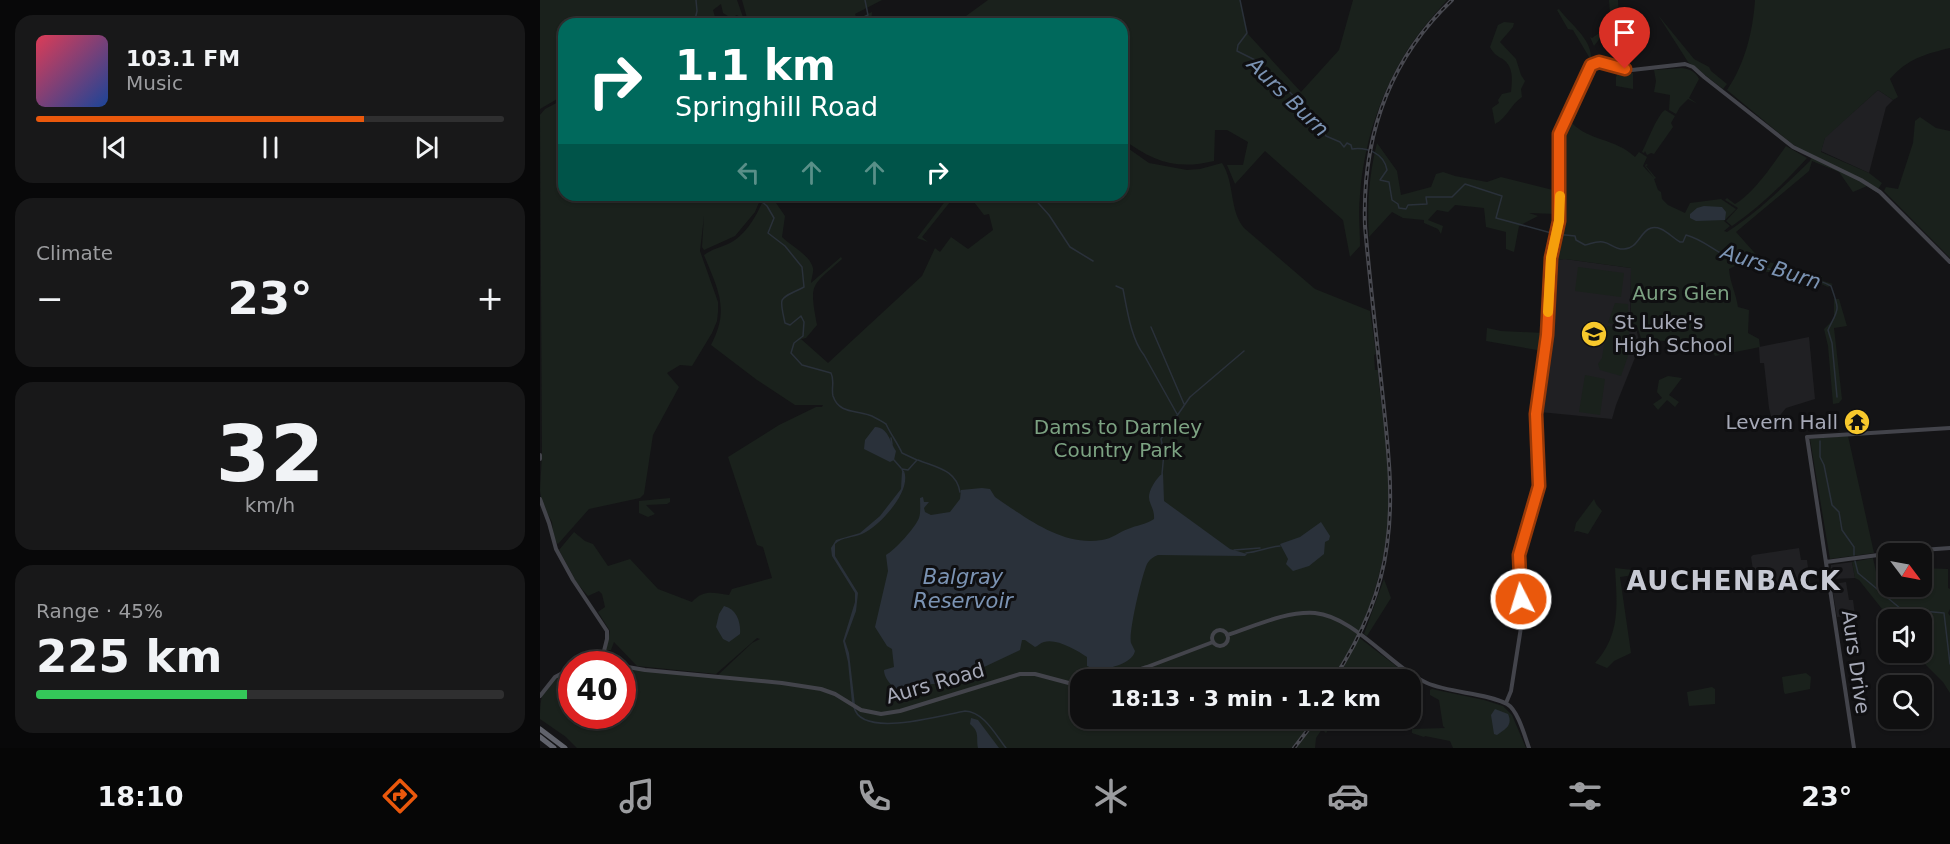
<!DOCTYPE html>
<html lang="en">
<head>
<meta charset="utf-8">
<style>
  body { margin:0; font-family:"DejaVu Sans",sans-serif; background:#181819; color:#f1f3f6; height:100vh; display:flex; flex-direction:column; font-size:22px; white-space:nowrap }
  * { box-sizing:border-box; margin:0 }
  p { font-size:20px; color:#9b9c9f }
  .icon { flex:none; width:33px; height:33px; fill:none; stroke:currentColor; stroke-width:2; stroke-linecap:round; stroke-linejoin:round }
  .map { position:relative; flex:1; overflow:hidden }
  .sheet { display:flex; flex-direction:column; gap:15px; padding:15px; background:#080809; width:540px }
  .sheet>* { flex:none }
  .hud { position:absolute; left:18px; top:18px; width:570px; height:183px; border-radius:18px; box-shadow:0 2px 4px #0004,0 0 0 2px #2f2f30; background:#00695c; color:#fff; overflow:hidden }
  .needle { width:39px; rotate:122deg }
  .tools { position:absolute; left:1338px; top:543px; display:grid; gap:12px }
  .tools a { display:grid; place-items:center; width:54px; height:54px; border-radius:12px; background:#0f0f10; box-shadow:0 2px 4px #0004,0 0 0 2px #2f2f30; font-size:30px }
  .speed { position:absolute; left:18px; top:651px; display:flex; gap:12px; font-size:30px; font-weight:700; text-align:center }
  .speed>* { display:grid; place-content:center; width:78px; height:78px; border-radius:50%; background:#0f0f10; box-shadow:0 2px 4px #0004,0 0 0 2px #2f2f30; line-height:1 }
  .speed .limit { border:9px solid #d22; background:#fff; color:#111 }
  .pin { position:absolute; display:grid; place-items:center; width:51px; height:51px; color:#fff; margin:-62px -26px; border-radius:50% 50% 50% 0; rotate:-45deg; box-shadow:0 0 6px #0007 }
  .pin .icon { rotate:45deg }
  .me { position:absolute; width:66px; margin:-33px; rotate:355deg; stroke-linejoin:round; filter:drop-shadow(0 0 4px #0008) }
  .turn { display:flex; align-items:center; gap:21px; height:126px; padding:0 18px; font-size:27px }
  .turn .icon { width:78px; height:78px; stroke-width:2.5 }
  .turn b { display:block; font-size:42px; line-height:51px }
  .lanes { display:flex; align-items:center; height:57px; padding:0 18px; background:#0003; justify-content:center; gap:30px; direction:ltr }
  .lanes .off { opacity:.35 }
  .big { font-size:45px; font-weight:700; line-height:1.1 }
  .sheet .tile { flex:1; display:flex; flex-direction:column; justify-content:center; gap:9px; min-width:0; padding:0 21px; border-radius:18px; background:#181819 }
  .sheet .dial { align-items:center; gap:0 }
  .dial b { font-size:78px; line-height:1 }
  .song { display:flex; align-items:center; gap:18px }
  .cover { width:72px; height:72px; border-radius:9px; background:linear-gradient(135deg,hsl(350 70% 55%),hsl(220 70% 35%)) }
  .played { height:6px; border-radius:3px; background:linear-gradient(90deg,#ea580c 70%,#2f2f30 70%) }
  .keys { display:flex; justify-content:space-around; direction:ltr }
  .heat { display:flex; justify-content:space-between; align-items:center; font-size:33px; direction:ltr }
  .charge { height:9px; border-radius:4px; background:linear-gradient(90deg,#34c759 45%,#2f2f30 0) }
  .trip { position:absolute; left:530px; top:669px; width:351px; height:60px; border-radius:18px; background:#0f0f10; box-shadow:0 2px 4px #0004,0 0 0 2px #2f2f30; font-weight:700; line-height:60px; text-align:center }
  .menu { display:flex; height:96px; justify-content:space-around; align-items:center; background:#060606; color:#9b9c9f }
  .menu .icon { width:42px; height:42px }
  .menu .selected { color:#ea580c }
  .menu b { font-size:27px; color:#f1f3f6 }
  main { display:flex; flex:1; min-height:0 }
  .map>svg:first-child { display:block }
  .built { fill:#202023 }
  .green { fill:#1a211c }
  .water { fill:#2a313a }
  .lines { fill:none; stroke-linecap:round; stroke-linejoin:round }
  .stream { stroke:#2a313a; stroke-width:1.5 }
  .secondary { stroke:#43444b; stroke-width:4 }
  .highway { stroke:#61636c; stroke-width:5 }
  .rail-casing { stroke:#484950; stroke-width:4 }
  .rail { stroke:#0f0f11; stroke-width:1.5; stroke-dasharray:4.5; stroke-linecap:butt }
  .route-casing { stroke:#983908; stroke-width:15 }
  .route { stroke:#ea580c; stroke-width:10 }
  .slow { stroke:#f59e0b; stroke-width:10 }
  .labels { text-anchor:middle; stroke-width:6; stroke-linejoin:round; paint-order:stroke }
  .park-label { font-size:20px; fill:#7ca282; stroke:#0f0f11 }
  .poi-label { font-size:20px; fill:#a6a9b7; stroke:#0f0f11; text-anchor:start }
  .street-label { font-size:20px; fill:#a6a9b7; stroke:#0f0f11 }
  .water-label { font-size:21px; font-style:italic; fill:#7b93b3; stroke:#0f0f11 }
  .district-label { font-size:26px; font-weight:bold; letter-spacing:1.5px; fill:#c7c9d3; stroke:#0f0f11 }
</style>
</head>
<body>
<main>
<section class="sheet">
<div class="tile">
<div class="song"><i class="cover"></i><div><b>103.1 FM</b><p>Music</p></div></div>
<div class="played"></div>
<div class="keys"><svg class="icon" aria-label="previous" viewBox="0 0 24 24"><path d="M18 5L8 12l10 7zM5 5v14"/></svg><svg class="icon" aria-label="pause" viewBox="0 0 24 24"><path d="M8 5v14M16 5v14"/></svg><svg class="icon" aria-label="next" viewBox="0 0 24 24"><path d="M6 5l10 7-10 7zM19 5v14"/></svg></div>
</div>
<div class="tile"><p>Climate</p>
<div class="heat"><a>−</a><b class="big">23°</b><a>+</a></div>
</div>
<div class="tile dial"><b>32</b><p>km/h</p></div>
<div class="tile"><p>Range · 45%</p><b class="big">225 km</b><div class="charge"></div></div>
</section>
<div class="map">
<svg width="1410" height="748" viewBox="0 0 1410 748">
  <rect width="100%" height="100%" fill="#141416"/>
  <!-- built -->
  <path class="built" d="M1338,90L1353,100L1346,107L1329,173L1281,151L1285,137Z
    M1025,259L1091,268L1090,326L1093,324L1096,328L1100,345L1076,405L1072,419L1000,412L1010,350L1013,260Z
    M1269,337L1275,399L1246,408L1233,424L1229,408L1224,363H1220L1219,347Z
    M1259,548L1261,560H1267L1270,583L1218,590L1216,589L1211,557L1213,555Z
    M1312,562L1315,578L1293,579L1291,577V565Z
    M1306,582L1309,600H1313L1315,615L1297,617L1292,586L1294,584Z"/>
  <!-- green -->
  <path class="green" d="M0,0H197L203,17L202,19L197,15L191,18L183,13L181,4L173,10L175,17L166,24H24V95L0,109Z
    M202,0H342L315,14L317,19L332,12L331,24H203L207,18Z
    M448,0H700L707,33L761,92L799,50L813,0H907C898,11 888,21 880,32C845,78 824,138 820,195C818,212 820,229 820,246L810,257L803,220L725,151L695,184L687,165H703L708,142L687,130H675L674,161C637,170 613,162 583,139L582,24H438L426,16Z
    M1069,0H1078L1079,22L1076,27L1064,33L1054,46L1050,37L1052,38L1071,25L1066,16L1070,13Z
    M1215,0H1410V48C1385,54 1367,59 1350,79L1358,97L1353,100L1338,90L1285,138L1281,152L1329,173L1342,183L1336,192L1327,186L1313,192L1299,172L1272,161L1269,171L1196,232L1221,260L1282,276L1283,281L1293,284L1288,287L1272,280L1195,266L1189,269C1190,283 1196,293 1198,307L1209,310L1208,333L1219,339L1220,347L1175,356L1170,346L1114,340L1103,344L1097,326L1094,324H1091V268L1025,259L1013,260L1022,218V134L1026,122L1030,123L1040,108L1032,123C1049,141 1075,138 1095,157L1099,152L1107,157L1103,166L1114,178L1105,166L1106,164L1108,165L1106,166L1116,178L1114,179L1118,190L1121,192L1122,199L1128,205L1145,213L1150,203L1181,199L1196,209L1184,221L1190,226L1184,231L1187,232C1218,212 1243,187 1270,161L1272,156L1252,144L1187,90C1205,64 1213,31 1215,0Z
    M1019,9C1029,23 1051,38 1051,57H1049L1033,30L1028,29L1017,10Z
    M1118,15L1154,59L1169,67L1171,71L1187,84L1183,89L1148,62Z
    M964,22L974,23L973,27L960,42L976,59L981,75L985,81L981,89L982,97C971,104 967,118 955,124L952,108L959,103L958,100L962,94L971,92C972,81 974,68 964,60C958,56 954,55 950,47L958,25Z
    M1058,66L1072,69V71L1059,68C1050,75 1041,95 1040,106L1038,107L1029,122L1027,121L1050,70Z
    M1142,68C1150,69 1156,72 1159,79L1149,98L1158,104L1148,99L1140,107L1136,114L1129,110L1130,95L1114,92L1116,81L1114,70Z
    M1079,70L1093,73V89L1076,86V77Z
    M24,99V195H222L215,212L195,236L164,250L162,247L164,216L160,251L178,302V312L177,321L172,333L152,366L140,365L127,373L139,387L113,435L104,494L100,498L49,509L18,544L14,540L12,522L2,504L0,490L2,454L0,115L5,109Z
    M1125,110L1135,116L1131,123L1133,127L1114,154L1111,153L1107,155L1105,151L1104,153L1102,152C1107,143 1117,115 1125,110Z
    M1380,117L1396,128L1410,131V258L1344,191L1346,187L1358,189L1373,143L1375,121Z
    M837,143L857,171L861,195L891,187L896,174L903,172L915,176L947,182L961,177L1017,191L1018,211L1016,214L989,213L998,216L979,226L974,252L966,249V232L946,227L944,208L915,205L908,212L897,210L888,220L903,226L901,234L898,229L884,223V220L863,218L852,212L829,237C827,204 829,175 837,143Z
    M582,144L609,163L647,170L660,169L682,163C695,183 689,210 704,228L775,289L830,311L836,354L834,355L835,370H838C840,404 847,437 849,471C853,527 841,585 817,636L864,672L861,679H852L843,673L836,680H540V718L794,719L784,726L788,730L786,733L782,729L776,738L775,748H37L26,737L0,719C0,687 5,686 31,668L32,716H82L83,666L161,676L178,675L212,643L220,639L217,638L176,674L97,666L74,642L71,650H66L70,631L58,612L65,607L62,594L59,591L48,596L37,583L19,550L34,532L45,541L53,544L68,566L90,559L118,589L152,602C164,589 173,593 189,595L192,589L232,578L223,547L217,545L188,457L239,425L276,407H282L283,405H255L217,380L171,345C190,309 178,290 164,255C172,249 182,247 190,243C207,234 217,215 224,198L236,203L245,216L242,237C251,246 270,255 273,268C274,272 271,279 271,283L301,257L302,259C271,287 269,282 277,325L266,338L261,339L288,363L382,276L395,248L400,252L411,237L428,249L453,230L449,214L444,215L434,202H424L414,197L382,237L388,242L377,238L410,195H422L429,198L432,195H582Z
    M1246,146L1267,158C1244,183 1220,207 1192,226L1186,221L1198,208L1185,200L1187,198L1195,204C1214,193 1233,164 1246,146Z
    M1038,267L1084,273L1081,297L1035,291Z
    M1294,299H1299L1307,326L1294,328L1302,399L1299,403L1293,404L1288,346L1284,329L1294,319Z
    M1075,303L1088,304L1089,326L1068,323Z
    M1067,326L1089,329L1090,350L1081,376L1060,370L1058,364L1062,358Z
    M947,328L961,331L1004,333L1001,349L997,350L946,341Z
    M1045,375L1065,379L1060,415L1039,412Z
    M1128,376L1142,378L1129,395L1139,402L1135,407L1127,400L1118,410L1113,404L1122,398L1117,392L1119,380Z
    M1308,436L1334,553L1290,559L1270,439Z
    M130,498V502L127,504L106,505L115,514L108,517L99,513V501Z
    M1054,499L1056,504L1062,511L1048,534L1037,531L1034,532L1036,523Z
    M1333,558L1336,572L1348,570V586H1382V568L1408,569V588L1410,589V609L1408,613L1410,616V693L1403,682L1374,653L1382,652V620L1350,619L1319,580L1315,578L1312,562Z
    M1075,568L1093,570L1094,575L1080,577L1091,653L1074,661L1067,668L1055,663C1081,634 1077,604 1075,568Z
    M844,579L851,598L827,636L824,634Z
    M1266,673L1271,677L1270,689L1245,694L1244,692L1242,677Z
    M1172,687L1175,689V704L1149,706L1147,692Z
    M892,689L944,700L963,706L972,715L986,748H913L910,741L885,736L884,737L872,733V729L905,728L903,726L899,700L890,695V690Z"/>
  <!-- water -->
  <path class="water" d="M1164,206L1182,207L1186,212L1185,220L1156,221L1150,218V214L1157,208Z
    M335,427C348,427 350,442 356,451L354,460L350,462L324,449L325,440Z
    M362,471H364C372,491 340,526 322,534C313,538 302,537 295,544V556L318,593L316,611L305,641L309,653L315,705L312,703L308,662L303,641L315,602V593L292,556L291,548L296,540L320,533L340,516L361,489Z
    M623,473L624,501L690,549L707,554L705,556L618,555C613,557 610,559 607,564C602,575 588,633 591,643C591,643 595,651 595,651C592,664 571,667 559,671L547,666V657C537,650 516,638 504,642C500,643 498,646 495,647L485,640H482L480,650L425,676L398,684H384L363,691C354,690 344,679 344,670L354,667L352,649L347,646L335,627L348,571L346,555C355,550 375,528 379,518C381,512 380,504 380,498L383,497L384,502H389L384,508L385,512L391,515L410,512L420,499L421,490L442,488L450,489L455,497C486,518 523,547 562,540C572,539 579,532 588,529C597,525 605,525 614,519C615,504 603,502 613,485C616,480 618,477 623,473Z
    M781,522L790,536L789,540L785,542L784,554L769,566L753,571L746,564L748,559L740,544L760,537Z
    M184,606C197,609 201,623 200,634L189,642L183,639L176,627L179,614Z
    M955,709L968,714C973,725 966,729 957,735L954,734L951,715Z
    M431,718L438,720L459,748H438C436,737 440,732 430,724Z"/>
  <g class="lines">
    <!-- stream -->
    <path class="stream" d="M700,0L707,33L698,45L697,51L715,60L717,65L726,71L727,75C737,79 752,93 759,103C767,113 770,130 784,132L786,136L800,142L804,147L807,143L811,145L812,149C827,147 844,153 847,170L840,180L849,182L852,200L858,204L859,208L866,209L868,205L887,204L886,197H912L925,184L962,196L956,218L1015,234L1035,236L1036,240L1045,245C1051,244 1055,241 1063,242C1071,243 1075,250 1084,249C1101,249 1101,221 1121,229C1128,232 1133,238 1140,242H1143L1146,235C1162,239 1173,250 1188,257C1221,273 1259,269 1291,286C1300,312 1299,307 1288,330L1292,343L1297,397
      M154,24L157,11L156,0
      M311,24L328,15L325,0
      M214,195L227,206L234,218L228,233L245,246L262,267L264,287C238,300 239,295 245,323L250,325L261,316L264,322L263,336L254,343L251,353L262,365L291,373C295,381 291,388 293,396C299,414 316,410 329,415C335,417 341,421 346,424C351,435 357,442 362,453L377,460L368,470L362,469L363,472
      M491,195L509,215L530,247L553,261
      M576,286L583,289C587,309 591,339 604,355L637,414
      M611,327L644,404
      M351,438L352,444
      M1280,441V457L1284,465L1292,505L1299,512L1302,530L1314,547V555
      M354,460L361,468
      M378,460C398,468 416,470 420,492
      M622,474L624,453L621,439L650,397L704,351
      M694,550L720,548
      M706,553C718,552 728,547 740,546
      M1315,561L1318,573L1361,609L1404,613L1410,664
      M314,707C321,739 402,715 425,711C444,712 455,734 466,748"/>
    <!-- secondary -->
    <path class="secondary" d="M0,455V459
      M0,499L9,523L16,549L33,580L67,631V639L61,663
      M1286,562L1368,551L1410,548
      M672 638a8 8 0 1 1 16 0a8 8 0 1 1-16 0Z
      M687,635C715,626 746,611 775,613C815,617 851,667 887,683C910,693 947,693 967,704C978,710 985,737 989,748
      M41,664L61,663L75,664
      M82,666L105,670L242,683L281,689L295,694L321,710L341,714L360,711L480,674H495L540,686
      M569,680L607,667L673,642
      M0,696L15,677L32,668
      M966,703L971,691L982,621L979,555L998,486L995,422L1007,335L1011,258L1019,221L1018,139L1021,127L1051,65L1059,62L1092,70L1145,64L1153,67L1164,77L1253,147L1321,180L1340,192L1410,262
      M1314,748L1267,437L1410,428"/>
    <!-- highway -->
    <path class="highway" d="M0,729L25,748
      M0,737L14,748"/>
    <!-- rail casing -->
    <g class="rail-casing">
      <path id="rail" d="M793,680C820,639 841,593 847,545C854,496 848,448 843,399C837,341 830,284 825,226C822,139 848,61 912,0
        M754,748L777,718"/>
    </g>
    <!-- rail -->
    <use href="#rail" class="rail"/>
  </g>
  <g class="lines">
    <!-- route casing -->
    <g class="route-casing">
      <path id="route" d="M981,599L979,555L999,486L996,414L1007,335L1011,258L1019,221V134L1051,65L1059,62L1085,69"/>
    </g>
    <!-- route -->
    <use href="#route" class="route"/>
    <!-- slow -->
    <path class="slow" d="M1008,312L1011,258L1019,221L1020,196"/>
  </g>
  <!-- icons -->
  <defs>
    <g id="school-disc" transform="scale(1.35)"><circle r="9.5" fill="#f7c82c" stroke="#0f0f11"/><path d="M0-5L7-2L0 1L-7-2ZM-4 1L0 2.5L4 1V4Q0 6-4 4Z" fill="#111"/></g>
    <g id="temple-disc" transform="scale(1.35)"><circle r="9.5" fill="#f7c82c" stroke="#0f0f11"/><path d="M0-6L5-2H3V0L6.5 2.5H4V6H1.5V3h-3V6H-4V2.5H-6.5L-3 0V-2H-5Z" fill="#111"/></g>
  </defs>
  <g fill-rule="evenodd">
    <use href="#school-disc" x="1054" y="334"/>
    <use href="#temple-disc" x="1317" y="422"/>
  </g>
  <g class="labels">
    <!-- park labels -->
    <g class="park-label">
      <text x="1141" y="300">Aurs Glen</text>
      <text x="578" y="434">Dams to Darnley<tspan x="578" dy="23">Country Park</tspan></text>
    </g>
    <!-- poi labels -->
    <g class="poi-label">
      <text x="1074" y="329">St Luke's<tspan x="1074" dy="23">High School</tspan></text>
      <text x="1298" y="429" text-anchor="end">Levern Hall</text>
    </g>
    <!-- street labels -->
    <g class="street-label">
      <text transform="translate(1316 662) rotate(82)" y="7">Aurs Drive</text>
      <text transform="translate(395 683) rotate(-16)" y="7">Aurs Road</text>
    </g>
    <!-- water labels -->
    <g class="water-label">
      <text transform="translate(748 97) rotate(44)" y="7">Aurs Burn</text>
      <text transform="translate(1231 267) rotate(18)" y="7">Aurs Burn</text>
      <text x="423" y="584">Balgray<tspan x="423" dy="24">Reservoir</tspan></text>
    </g>
    <!-- district labels -->
    <g class="district-label">
      <text x="1194" y="590">AUCHENBACK</text>
    </g>
  </g>
</svg>
<div class="tools">
<a><svg class="needle" viewBox="-14 -14 28 28"><path d="M0-13l5 13h-10z" fill="#e53935"/><path d="M0 13l5-13h-10z" fill="#9b9c9f"/></svg></a>
<a><svg class="icon" aria-label="sound" viewBox="0 0 24 24"><path d="M4 9h4l5-4v14l-5-4H4zM17 9q2 3 0 6"/></svg></a>
<a><svg class="icon" aria-label="search" viewBox="0 0 24 24"><circle cx="10" cy="10" r="6"/><path d="M15 15l6 6"/></svg></a>
</div>
<div class="speed"><div class="limit">40</div></div>
<div class="pin" style="left:1085px;top:69px;background:#d93025"><svg class="icon" aria-label="arrive" viewBox="0 0 24 24"><path d="M6 21V4h12l-3 4 3 4H6"/></svg></div>
<svg class="me" style="left:981px;top:599px" viewBox="-20 -20 40 40"><circle r="17" fill="#ea580c" stroke="#fff" stroke-width="3"/><path d="M0-11L8 9 0 5-8 9z" fill="#fff"/></svg>
<div class="trip">18:13 · 3 min · 1.2 km</div>
<div class="hud">
<div class="turn"><svg class="icon" aria-label="right" viewBox="0 0 24 24"><path d="M7 20v-9h11M14 6l5 5-5 5"/></svg><div><b>1.1 km</b>Springhill Road</div></div>
<div class="lanes"><svg class="icon off" aria-label="left" viewBox="0 0 24 24"><path d="M17 20v-9H6M10 6l-5 5 5 5"/></svg><svg class="icon off" aria-label="ahead" viewBox="0 0 24 24"><path d="M12 20V5M6 11l6-6 6 6"/></svg><svg class="icon off" aria-label="ahead" viewBox="0 0 24 24"><path d="M12 20V5M6 11l6-6 6 6"/></svg><svg class="icon" aria-label="right" viewBox="0 0 24 24"><path d="M7 20v-9h11M14 6l5 5-5 5"/></svg></div>
</div>
</div>
</main>
<nav class="menu">
<b>18:10</b>
<svg class="icon selected" aria-label="directions" viewBox="0 0 24 24"><path d="M12 3l9 9-9 9-9-9zM9 14v-3h6M13 9l2 2-2 2"/></svg>
<svg class="icon" aria-label="music" viewBox="0 0 24 24"><path d="M9 18V5l10-2v13"/><circle cx="6" cy="18" r="3"/><circle cx="16" cy="16" r="3"/></svg>
<svg class="icon" aria-label="phone" viewBox="0 0 24 24"><path d="M5 4h4l2 5-3 2q2 4 5 5l2-3 5 2v4C11 20 4 13 5 4z"/></svg>
<svg class="icon" aria-label="climate" viewBox="0 0 24 24"><path d="M12 3v18M4 7l16 10M4 17L20 7"/></svg>
<svg class="icon" aria-label="car" viewBox="0 0 24 24"><path d="M5 17H2v-5l4-1 3-4h7l3 4 3 1v5h-3M9 17h6M6 11h13"/><circle cx="7" cy="17" r="2"/><circle cx="17" cy="17" r="2"/></svg>
<svg class="icon" aria-label="filters" viewBox="0 0 24 24"><path d="M4 7h16M4 17h16"/><circle cx="9" cy="7" r="2"/><circle cx="15" cy="17" r="2"/></svg>
<b>23°</b>
</nav>
</body>
</html>
